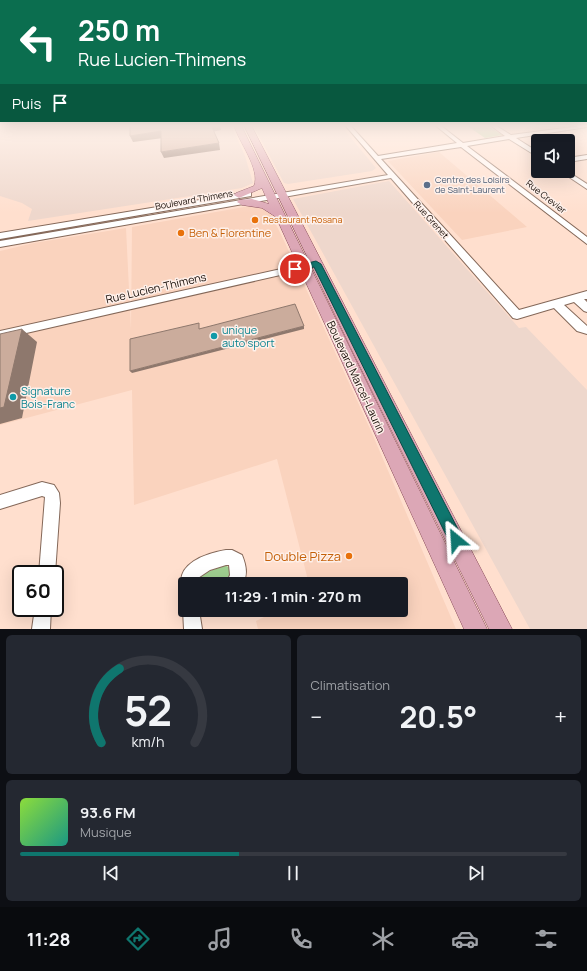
<!DOCTYPE html>
<html lang="fr">
<head>
<meta charset="utf-8">
<style>
  body { margin:0; font-family:Manrope,sans-serif; background:#242831; color:#f1f3f6; height:100vh; display:flex; flex-direction:column; font-size:15px; white-space:nowrap }
  * { box-sizing:border-box; margin:0 }
  p { font-size:13px; color:#9ea1a6 }
  .icon { flex:none; width:22px; height:22px; fill:none; stroke:currentColor; stroke-width:2; stroke-linecap:round; stroke-linejoin:round }
  .map { position:relative; height:629px; overflow:hidden }
  .sheet { display:flex; flex-direction:column; gap:6px; padding:6px; background:#0d0f14; flex:1 }
  .sheet>* { flex:none }
  .hud { position:absolute; left:0px; top:0px; width:587px; height:122px; box-shadow:0 4px 16px #0002; background:#0b6e4f; color:#fff; overflow:hidden }
  .buttons { position:absolute; left:531px; top:134px; display:grid; gap:8px }
  .buttons a { display:grid; place-items:center; width:44px; height:44px; border-radius:4px; background:#171b24; box-shadow:0 4px 16px #0002; font-size:20px }
  .speed { position:absolute; left:12px; top:565px; display:flex; gap:8px; font-size:20px; font-weight:700; text-align:center }
  .speed>* { display:grid; place-content:center; width:52px; height:52px; border-radius:50%; background:#171b24; box-shadow:0 4px 16px #0002; line-height:1 }
  .speed .limit { border:2px solid #111; border-radius:6px; background:#fff; color:#111 }
  .pin { position:absolute; display:grid; place-items:center; width:34px; height:34px; color:#fff; margin:-17px; border:2px solid #fff; border-radius:50%; box-shadow:0 1px 4px #0007 }
  .me { position:absolute; width:44px; margin:-22px; rotate:333deg; stroke-linejoin:round; filter:drop-shadow(0 0 3px #0008) }
  .turn { display:flex; align-items:center; gap:14px; height:84px; padding:0 12px; font-size:18px }
  .turn .icon { width:52px; height:52px; stroke-width:2.5 }
  .turn b { display:block; font-size:28px; line-height:34px }
  .then { display:flex; align-items:center; height:38px; padding:0 12px; background:#0003; gap:8px; font-size:15px }
  .big { font-size:30px; font-weight:700; line-height:1.1 }
  .sheet .tile { flex:1; display:flex; flex-direction:column; justify-content:center; gap:6px; min-width:0; padding:0 14px; border-radius:6px; background:#242831 }
  .sheet .dial { align-items:center; gap:0 }
  .dial svg { height:104px; overflow:visible; fill:none; stroke:#363941; stroke-width:7; stroke-linecap:round; text-anchor:middle }
  .dial text { fill:#f1f3f6; stroke:none }
  .song { display:flex; align-items:center; gap:12px }
  .cover { width:48px; height:48px; border-radius:6px; background:linear-gradient(135deg,hsl(90 70% 55%),hsl(170 70% 35%)) }
  .played { height:4px; border-radius:2px; background:linear-gradient(90deg,#0f766e 40%,#363941 40%) }
  .keys { display:flex; justify-content:space-around; direction:ltr }
  .heat { display:flex; justify-content:space-between; align-items:center; font-size:22px; direction:ltr }
  .sheet .tiles { flex:1; display:grid; gap:6px; grid-template-columns:1fr 1fr }
  .tile:last-child { grid-column:span 2 }
  .trip { position:absolute; left:178px; top:577px; width:230px; height:40px; border-radius:4px; background:#171b24; box-shadow:0 4px 16px #0002; font-weight:700; line-height:40px; text-align:center }
  .tab-bar { display:flex; height:64px; justify-content:space-around; align-items:center; background:#090b0e; color:#9ea1a6 }
  .tab-bar .icon { width:28px; height:28px }
  .tab-bar .on { color:#0f766e }
  .tab-bar b { font-size:18px; color:#f1f3f6 }
  .map>svg:first-child { display:block }
  .built { fill:#fad3be }
  .industrial { fill:#eed7cc }
  .green { fill:#9fcf90 }
  .lines { fill:none; stroke-linecap:round; stroke-linejoin:round }
  .minor-casing { stroke:#846859; stroke-width:2 }
  .major-casing { stroke:#884b59; stroke-width:1 }
  .minor { fill:#fff; fill-rule:evenodd }
  .major { fill:#dca7b6; fill-rule:evenodd }
  .shaded-wall { fill:#8e786d }
  .building { fill:#cbac9c; stroke:#8e786d }
  .route { fill:#0f766e; stroke:#0a4d48 }
  .service-dot { fill:#5c6f8a; stroke:#fef0ea; stroke-width:1.5 }
  .food-dot { fill:#e8710a; stroke:#fef0ea; stroke-width:1.5 }
  .culture-dot { fill:#0f9aa8; stroke:#fef0ea; stroke-width:1.5 }
  .labels { text-anchor:middle; stroke-width:3; stroke-linejoin:round; paint-order:stroke }
  .far-service-label { font-size:9px; fill:#4e5e75; stroke:#fef0ea; text-anchor:start }
  .far-street-label { font-size:9px; fill:#170d07; stroke:#fef0ea }
  .far-food-label { font-size:9px; fill:#c56008; stroke:#fef0ea; text-anchor:start }
  .food-label { font-size:11px; fill:#c56008; stroke:#fef0ea; text-anchor:start }
  .street-label { font-size:11px; fill:#170d07; stroke:#fef0ea }
  .culture-label { font-size:11px; fill:#0d838f; stroke:#fef0ea; text-anchor:start }
  .near-food-label { font-size:13px; fill:#c56008; stroke:#fef0ea; text-anchor:end }
</style>
</head>
<body>
<div class="map">
<svg width="587" height="629" viewBox="0 0 587 629">
  <rect width="100%" height="100%" fill="#ffdfce"/>
  <!-- built -->
  <path class="built" d="M497,125H571L513,134Z
    M439,152L527,227L462,240L388,161Z
    M255,205L269,210L286,245L371,431L456,629H258L256,621L278,610H401V584H309L277,459L134,505L132,390L0,425V251L34,243L126,228L131,330L132,227Z"/>
  <!-- industrial -->
  <path class="industrial" d="M0,125H231L245,156L253,183L242,188L28,221L32,209L22,203L0,196Z
    M253,125H340L376,168L372,171L288,184L284,183Z
    M389,181L519,328L526,327L587,390V629H530L293,199Z"/>
  <!-- green -->
  <path class="green" d="M466,125H487L502,135L485,138Z
    M225,565L230,568L231,574C225,586 209,584 198,584L200,575Z"/>
  <g class="lines">
    <!-- minor casing -->
    <g class="minor-casing">
      <path id="minor" d="M345,125H350L378,156L457,143L435,125H440L463,143L505,136L490,125H495L511,135L587,125V127L516,138L538,152V157L509,139L467,146L587,237V244L461,147L381,159L519,310L587,291V299H584L587,302V312L584,311L574,302L564,305L587,326V334L577,331L554,308L517,319L513,318L391,178L0,247V241L388,175Z
        M587,155V159L568,162V158Z
        M560,171H567L587,184V189Z
        M248,192H251V196L0,239V233Z
        M317,261L321,264L320,266L0,339V331Z
        M42,482L54,485L59,493L60,503L55,574H39L45,497L42,496L0,509V495Z
        M226,550H232L242,555C246,565 248,574 243,584H226L230,575L229,565H226L210,570L198,578L197,584H185V590H183C173,564 207,553 226,550Z
        M185,604V610H199L202,629H184L183,610Z
        M35,608H51L50,629H32Z"/>
    </g>
    <!-- major casing -->
    <g class="major-casing">
      <path id="major" d="M234,125H241L487,629H464L276,217L262,208L242,205L237,202L239,200L252,199L269,204L262,188L239,198L234,195L236,193L254,186C261,169 238,141 234,125Z
        M244,125H251L512,629H489L351,348Z"/>
    </g>
    <!-- minor -->
    <use href="#minor" class="minor"/>
    <!-- major -->
    <use href="#major" class="major"/>
  </g>
  <!-- shaded-wall -->
  <path class="shaded-wall" d="M211,125H220L221,130L212,132Z
    M161,131L163,138L133,142L130,136Z
    M219,143L220,150L164,158L161,152Z
    M304,326V329L132,373L130,371Z
    M22,329L37,342L22,418L0,424V408Z"/>
  <!-- building -->
  <path class="building" d="M130,125H215H211L219,143L161,152V131L130,136Z
    M295,304L304,326L130,371V339L199,323V329Z
    M22,329L4,407L0,408V334Z"/>
  <!-- sky -->
  <linearGradient id="sky" x2="0" y2="1"><stop stop-color="#61b0d0"/><stop offset="0.59" stop-color="#fff1e9"/><stop offset="1" stop-color="#fff1e9" stop-opacity="0"/></linearGradient>
  <rect width="587" height="213" fill="url(#sky)"/>
  <!-- route -->
  <path class="route" d="M316,261L321,264L461,535L463,540L461,545L456,547L451,545L314,267L295,272L291,269L292,267Z"/>
  <!-- markers -->
  <circle class="service-dot" cx="427" cy="185" r="4"/>
  <g class="food-dot">
    <circle cx="255" cy="220" r="4"/>
    <circle cx="181" cy="233" r="4"/>
    <circle cx="349" cy="556" r="4"/>
  </g>
  <g class="culture-dot">
    <circle cx="214" cy="336" r="4"/>
    <circle cx="13" cy="397" r="4"/>
  </g>
  <g class="labels">
    <!-- far-service labels -->
    <g class="far-service-label">
      <text x="435" y="183">Centre des Loisirs<tspan x="435" dy="10">de Saint-Laurent</tspan></text>
    </g>
    <!-- far-street labels -->
    <g class="far-street-label">
      <text transform="translate(546 197) rotate(38)" y="3">Rue Crevier</text>
      <text transform="translate(194 200) rotate(-10)" y="3">Boulevard Thimens</text>
      <text transform="translate(431 220) rotate(48)" y="3">Rue Grenet</text>
    </g>
    <!-- far-food labels -->
    <g class="far-food-label">
      <text x="263" y="223">Restaurant Rosana</text>
    </g>
    <!-- food labels -->
    <g class="food-label">
      <text x="189" y="237">Ben &amp; Florentine</text>
    </g>
    <!-- street labels -->
    <g class="street-label">
      <text transform="translate(156 288) rotate(-13)" y="4">Rue Lucien-Thimens</text>
      <text transform="translate(356 377) rotate(65)" y="4">Boulevard Marcel-Laurin</text>
    </g>
    <!-- culture labels -->
    <g class="culture-label">
      <text x="222" y="334">unique<tspan x="222" dy="13">auto sport</tspan></text>
      <text x="21" y="395">Signature<tspan x="21" dy="13">Bois-Franc</tspan></text>
    </g>
    <!-- near-food labels -->
    <g class="near-food-label">
      <text x="341" y="561">Double Pizza</text>
    </g>
  </g>
</svg>
<div class="buttons">
<a><svg class="icon" aria-label="sound" viewBox="0 0 24 24"><path d="M4 9h4l5-4v14l-5-4H4zM17 9q2 3 0 6"/></svg></a>
</div>
<div class="speed"><div class="limit">60</div></div>
<div class="pin" style="left:295px;top:269px;background:#d93025"><svg class="icon" aria-label="arrive" viewBox="0 0 24 24"><path d="M6 21V4h12l-3 4 3 4H6"/></svg></div>
<svg class="me" style="left:456px;top:540px" viewBox="-20 -20 40 40"><path d="M0-17L14 15 0 8-14 15z" fill="#0f766e" stroke="#fff" stroke-width="4"/></svg>
<div class="trip">11:29 · 1 min · 270 m</div>
<div class="hud">
<div class="turn"><svg class="icon" aria-label="left" viewBox="0 0 24 24"><path d="M17 20v-9H6M10 6l-5 5 5 5"/></svg><div><b>250 m</b>Rue Lucien-Thimens</div></div>
<div class="then">Puis<svg class="icon" aria-label="arrive" viewBox="0 0 24 24"><path d="M6 21V4h12l-3 4 3 4H6"/></svg></div>
</div>
</div>
<section class="sheet">
<div class="tiles">
<div class="tile dial"><svg viewBox="0 0 100 80">
<path d="M14 69A42 42 0 1 1 86 69"/>
<path d="M14 69A42 42 0 0 1 28 12" stroke="#0f766e"/>
<text x="50" y="56" font-size="32" font-weight="700">52</text>
<text x="50" y="72" font-size="11">km/h</text>
</svg></div>
<div class="tile"><p>Climatisation</p>
<div class="heat"><a>−</a><b class="big">20.5°</b><a>+</a></div>
</div>
<div class="tile">
<div class="song"><i class="cover"></i><div><b>93.6 FM</b><p>Musique</p></div></div>
<div class="played"></div>
<div class="keys"><svg class="icon" aria-label="previous" viewBox="0 0 24 24"><path d="M18 5L8 12l10 7zM5 5v14"/></svg><svg class="icon" aria-label="pause" viewBox="0 0 24 24"><path d="M8 5v14M16 5v14"/></svg><svg class="icon" aria-label="next" viewBox="0 0 24 24"><path d="M6 5l10 7-10 7zM19 5v14"/></svg></div>
</div>
</div>
</section>
<nav class="tab-bar">
<b>11:28</b>
<svg class="icon on" aria-label="directions" viewBox="0 0 24 24"><path d="M12 3l9 9-9 9-9-9zM9 14v-3h6M13 9l2 2-2 2"/></svg>
<svg class="icon" aria-label="music" viewBox="0 0 24 24"><path d="M9 18V5l10-2v13"/><circle cx="6" cy="18" r="3"/><circle cx="16" cy="16" r="3"/></svg>
<svg class="icon" aria-label="phone" viewBox="0 0 24 24"><path d="M5 4h4l2 5-3 2q2 4 5 5l2-3 5 2v4C11 20 4 13 5 4z"/></svg>
<svg class="icon" aria-label="climate" viewBox="0 0 24 24"><path d="M12 3v18M4 7l16 10M4 17L20 7"/></svg>
<svg class="icon" aria-label="car" viewBox="0 0 24 24"><path d="M5 17H2v-5l4-1 3-4h7l3 4 3 1v5h-3M9 17h6M6 11h13"/><circle cx="7" cy="17" r="2"/><circle cx="17" cy="17" r="2"/></svg>
<svg class="icon" aria-label="filters" viewBox="0 0 24 24"><path d="M4 7h16M4 17h16"/><circle cx="9" cy="7" r="2"/><circle cx="15" cy="17" r="2"/></svg>
</nav>
</body>
</html>
